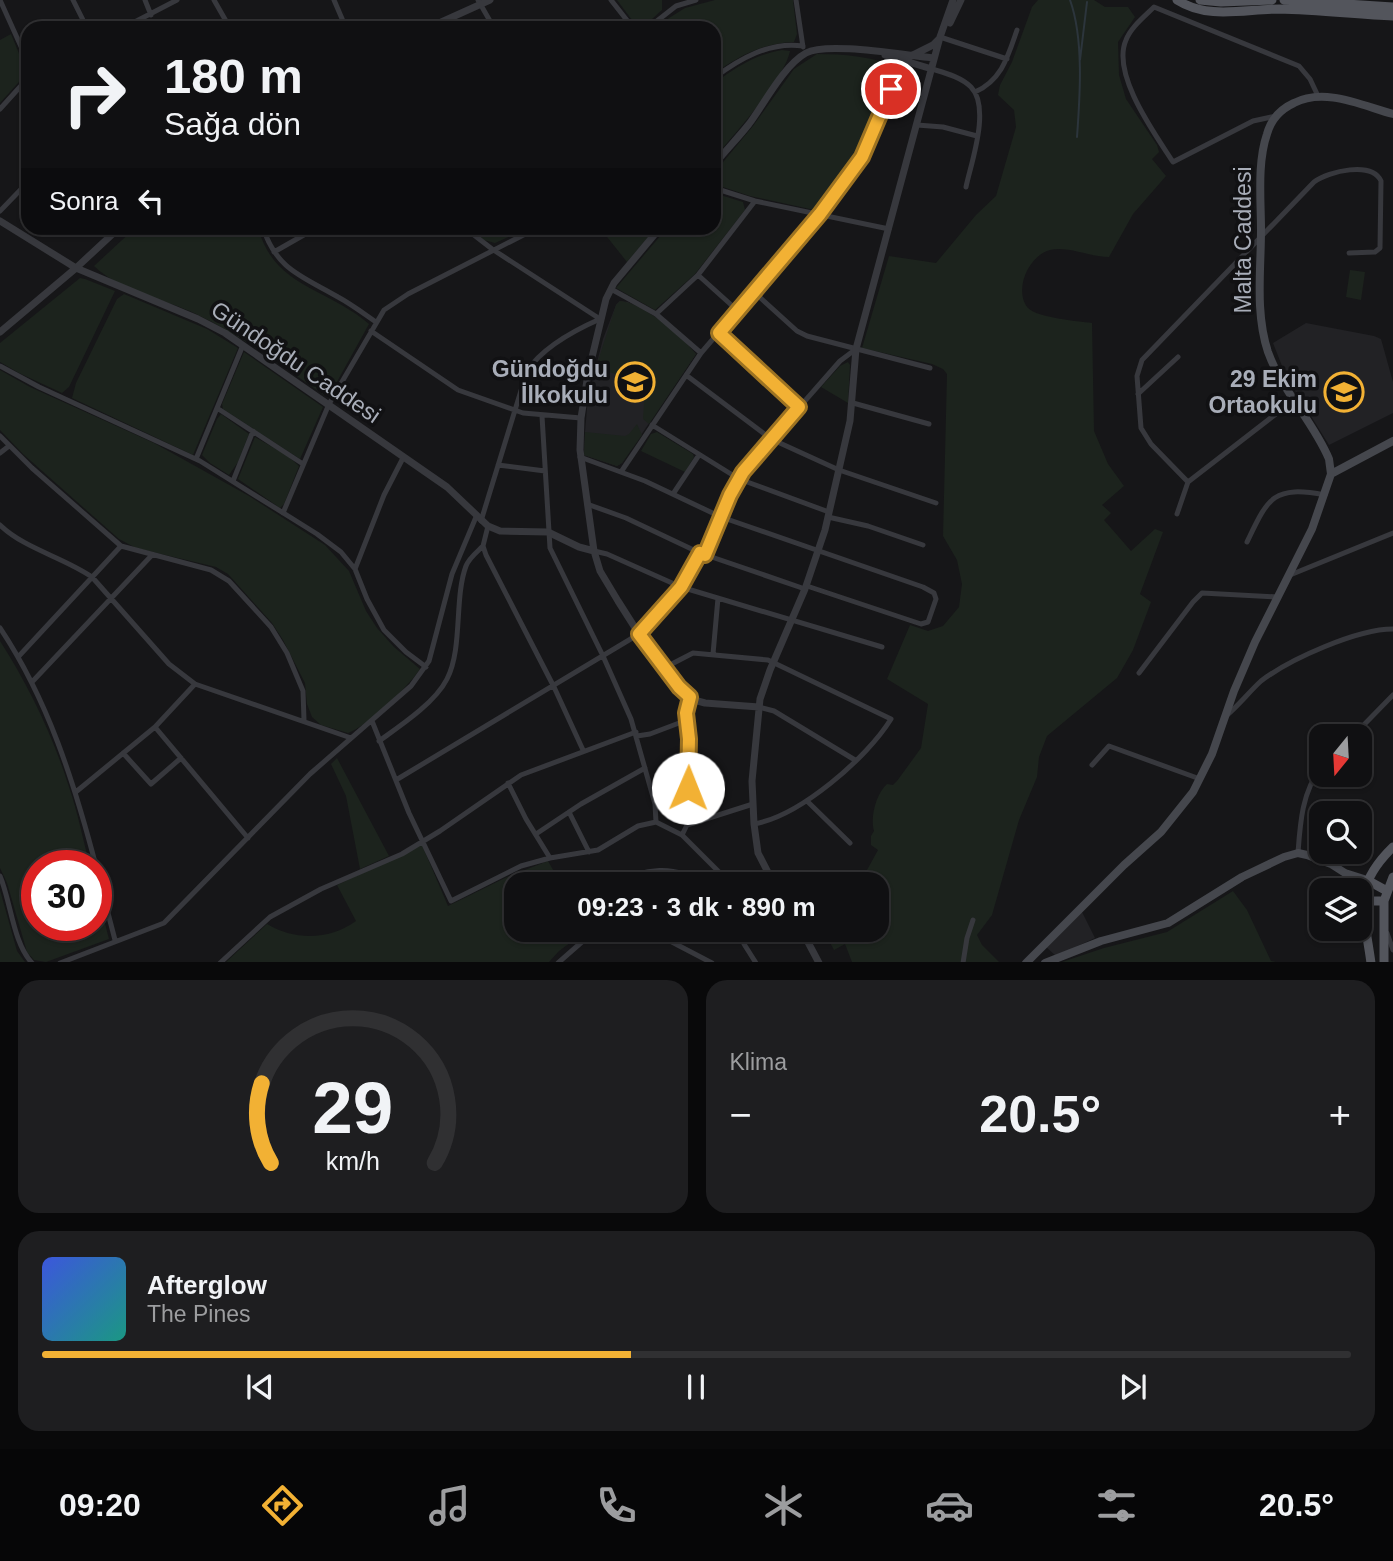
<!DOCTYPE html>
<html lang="tr">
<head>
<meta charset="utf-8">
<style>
  body { margin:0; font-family:Arial,sans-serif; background:#1e1e20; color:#f1f3f6; height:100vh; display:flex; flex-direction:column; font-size:26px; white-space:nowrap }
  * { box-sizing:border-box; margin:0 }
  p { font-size:23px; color:#9c9d9f }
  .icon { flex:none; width:38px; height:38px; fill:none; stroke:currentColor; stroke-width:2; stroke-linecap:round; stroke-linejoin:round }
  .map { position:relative; height:962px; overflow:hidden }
  .details { display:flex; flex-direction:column; gap:18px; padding:18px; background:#09090a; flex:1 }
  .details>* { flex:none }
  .guide { position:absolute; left:21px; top:21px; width:700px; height:214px; border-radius:21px; box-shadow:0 2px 5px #0004,0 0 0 2px #303032; background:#101012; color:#f1f3f6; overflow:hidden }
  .needle { width:46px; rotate:198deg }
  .tools { position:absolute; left:1309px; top:724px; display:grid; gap:14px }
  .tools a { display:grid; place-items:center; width:63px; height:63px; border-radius:14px; background:#101012; box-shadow:0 2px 5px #0004,0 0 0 2px #303032; font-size:35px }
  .speed { position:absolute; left:21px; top:850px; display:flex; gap:14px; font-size:35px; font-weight:700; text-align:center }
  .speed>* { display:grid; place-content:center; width:91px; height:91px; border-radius:50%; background:#101012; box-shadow:0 2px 5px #0004,0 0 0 2px #303032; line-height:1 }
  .speed .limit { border:10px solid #d22; background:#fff; color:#111 }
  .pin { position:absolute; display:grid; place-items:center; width:60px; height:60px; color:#fff; margin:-30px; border:4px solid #fff; border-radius:50%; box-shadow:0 2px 7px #0007 }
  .me { position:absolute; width:77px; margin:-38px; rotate:1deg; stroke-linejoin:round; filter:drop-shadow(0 0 5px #0008) }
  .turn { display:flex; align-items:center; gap:24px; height:147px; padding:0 28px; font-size:32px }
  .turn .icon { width:91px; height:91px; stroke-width:2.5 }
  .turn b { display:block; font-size:49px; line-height:60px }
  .then { display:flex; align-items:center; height:66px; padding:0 28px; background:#0003; gap:14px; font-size:26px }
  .big { font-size:52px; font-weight:700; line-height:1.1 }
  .details .card { flex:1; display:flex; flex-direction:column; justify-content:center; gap:10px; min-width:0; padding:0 24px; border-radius:21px; background:#1e1e20 }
  .details .dial { align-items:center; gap:0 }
  .dial svg { height:182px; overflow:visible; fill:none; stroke:#303032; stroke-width:7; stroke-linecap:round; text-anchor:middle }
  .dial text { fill:#f1f3f6; stroke:none }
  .song { display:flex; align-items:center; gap:21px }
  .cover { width:84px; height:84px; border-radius:10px; background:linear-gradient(135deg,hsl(230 70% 55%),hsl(170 70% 35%)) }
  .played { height:7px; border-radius:4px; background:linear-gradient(90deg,#f2b134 45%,#303032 45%) }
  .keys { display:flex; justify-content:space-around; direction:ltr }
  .heat { display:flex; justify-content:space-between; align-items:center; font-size:38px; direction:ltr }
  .details .tiles { flex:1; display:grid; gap:18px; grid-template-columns:1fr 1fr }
  .card:last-child { grid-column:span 2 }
  .trip { position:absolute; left:504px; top:872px; width:385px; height:70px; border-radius:21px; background:#101012; box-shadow:0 2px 5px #0004,0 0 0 2px #303032; font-weight:700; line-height:70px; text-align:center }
  .tab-bar { display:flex; height:112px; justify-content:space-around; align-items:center; background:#060607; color:#9c9d9f }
  .tab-bar .icon { width:49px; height:49px }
  .tab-bar .current { color:#f2b134 }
  .tab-bar b { font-size:32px; color:#f1f3f6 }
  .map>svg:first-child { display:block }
  .built { fill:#222225 }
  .green { fill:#1c231d }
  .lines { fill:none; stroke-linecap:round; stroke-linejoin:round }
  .stream { stroke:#2c353c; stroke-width:2 }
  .minor { stroke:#37383d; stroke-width:5 }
  .tertiary { stroke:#37383d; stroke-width:7 }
  .secondary { stroke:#45474d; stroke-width:8 }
  .primary { stroke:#53555c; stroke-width:9 }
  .route-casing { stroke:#9d7322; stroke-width:18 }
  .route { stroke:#f2b134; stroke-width:12 }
  .labels { text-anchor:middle; stroke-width:7; stroke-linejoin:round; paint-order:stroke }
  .street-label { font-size:23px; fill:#a8adb8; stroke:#111113 }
  .poi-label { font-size:23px; font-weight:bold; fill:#a8adb8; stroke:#111113; text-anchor:end }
</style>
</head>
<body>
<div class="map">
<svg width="1393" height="963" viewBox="0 0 1393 963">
  <rect width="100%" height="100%" fill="#161618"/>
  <!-- built -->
  <path class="built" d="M620,301L628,302L657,318L696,354L622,463L617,466L584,455L585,432L588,397L603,339L616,305Z
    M1306,323L1374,336L1381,339L1393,382V413L1329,445L1286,376L1273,343Z
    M1082,912L1095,938L1056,956L1046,947Z"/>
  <!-- green -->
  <path class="green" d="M617,0H662V10L642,28H638Z
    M715,0H793L797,34L794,42C763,43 738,56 714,74V28H653L685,8Z
    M1038,0H1094L1105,7H1128L1135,17L1118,42L1119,75L1126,99L1157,145L1159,152L1152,159L1166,176L1133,214L1109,257C1090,257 1068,246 1050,250C1029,255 1013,290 1028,308C1038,318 1077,321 1092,323L1094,431L1108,464L1124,486L1102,505L1111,513L1104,520L1131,551L1155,529L1163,532L1140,594L1151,602L1133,650L1117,678L1047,736L1039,757L1037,777L1019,820L992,915L977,935L982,945L999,962H852L845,944L834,950L823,929H877V884H864L867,870L878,850L871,845V836L874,831C870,817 876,794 887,784L893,785L897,781L921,748L928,704L887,679L910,625L928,631L943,626L959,607L962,584L957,560L943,536L947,374L943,369L932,364L862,348L889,256L936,263L976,215L996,196L1016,127L1014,110L998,95L1000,85L1012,62L1032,7Z
    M11,34L27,73L0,103V40Z
    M782,50L790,51C785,78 733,136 714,158V84C734,68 757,54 782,50Z
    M817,54C845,54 869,57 895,65L888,92L860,156L819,211L750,196L714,184V173L753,126L794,69Z
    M714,193L743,202L745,210L695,274L655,310L616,288L667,228H714Z
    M135,228H258C275,288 326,287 369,324L333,389L324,395C283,367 242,336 196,314C163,298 121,292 94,266Z
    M470,228H528L495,243L484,240Z
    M600,228H656L627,262Z
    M1350,270L1365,272L1361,300L1346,297Z
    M80,278L85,279L115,291L69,387L62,393L19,373L0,362V343Z
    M124,294L207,329L238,348L193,455L72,398L76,383L117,299Z
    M620,301C643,303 682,336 696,354L649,424L643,419L645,385L596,367L616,305Z
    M244,352L323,407L300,459L223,409L222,404Z
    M848,362L850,365L848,403L821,387L840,366Z
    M0,370L30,387L154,443L249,496L325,545L349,571L366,611L377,628L394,647L420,669C408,687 368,726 348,733L321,725L312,717L307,704L305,683L283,640L272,623L228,574L216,567L136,548L119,539L23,454L0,430Z
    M221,414L249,434L238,462L229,475L210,463L202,455L217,419Z
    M637,424L642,435L622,463L617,466L584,455L585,432L625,436L629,434Z
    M657,432L693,454L694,457L685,472L641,451L651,434Z
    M255,437L288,456L299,466L284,504L280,508L238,479Z
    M0,641C29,686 53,736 69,787C78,813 83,840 90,866H37V926H96V889L109,939L46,962L34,960L27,952L7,883L0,868Z
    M337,758L389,856L360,869L346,796L331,764Z
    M422,845L448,906L507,877L548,861L561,884H516V929L586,931L559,951L549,962L225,963L267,924C295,941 330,940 356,921L337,885Z
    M0,890L17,951L25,962H0Z
    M1233,891L1247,910L1271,961L1276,962H1062L1104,948L1167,932Z"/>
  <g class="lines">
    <!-- stream -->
    <path class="stream" d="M1070,0C1084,39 1080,96 1077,137
      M1080,60L1087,2"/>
    <!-- minor -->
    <path class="minor" d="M0,0L28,62
      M73,0L87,28
      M145,0L151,15
      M214,0L230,28
      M334,0L346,28
      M478,0L494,28
      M611,0L633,28
      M796,0L803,47
      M123,28L177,0
      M648,28L676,6L696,0
      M940,37L1007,59
      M932,69C945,73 961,77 971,87C991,108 971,163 966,187
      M714,78C739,59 770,41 803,46
      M975,92C1002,80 1008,56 1017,30
      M0,109L28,78
      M1276,116L1253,121L1173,162C1155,134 1111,74 1126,40C1131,27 1144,17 1154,7L1299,66L1310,79L1318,96
      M917,125L943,127L977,136
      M714,188L755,201L889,229
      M0,211L28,182
      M263,228C277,270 302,276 338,297C351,304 363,313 376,322
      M465,228L492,249L600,319
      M274,252L316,228
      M698,275L738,311
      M611,289L656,314L701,353
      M754,292L797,331L807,336L930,368
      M656,314L698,275L755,201
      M371,331L458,390L523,413L581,418
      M719,333L799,407
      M243,345L217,408L303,464
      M0,366L39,387L200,461L317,534L341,552L355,569L367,599L384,630L406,652L426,667
      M686,375L771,439L839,470L936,503
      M1138,394L1178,357
      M853,403L929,424
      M542,416L550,548L603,656L631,719L655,804L656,822
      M652,425L739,479L829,512
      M0,436L32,468L121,546L211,570L229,581L271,627L287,653L303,691L304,720
      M0,453L9,446
      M580,457L645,481L721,517L923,587L934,593L936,599L928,622L921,624L807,586
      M196,459L217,408
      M498,465L545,471
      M621,472L701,353L820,214L862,157L887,102L900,61
      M233,481L253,431
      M1188,482L1151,444L1141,428L1137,376L1142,360L1314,182C1329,171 1372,161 1381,181L1380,248L1375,252L1349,253
      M673,494L699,455
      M587,504L626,518L700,553L805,589
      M283,513L329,404L384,310L408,294L537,228
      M1177,514L1188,482L1294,400
      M828,517L868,526L923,545
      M481,521L527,371C543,347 575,330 600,319
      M0,525C25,549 63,557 92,577L169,664L195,684L351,738
      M488,526L483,546L486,555L554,687L583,750
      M1247,542C1268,498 1273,485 1325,495
      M594,551L607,554L681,587L882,647
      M705,555L730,495L746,468L840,361L856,349
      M355,569L384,495L403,458
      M1290,575L1393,533
      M0,628C48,700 74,782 96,866
      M713,654L718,598
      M19,656L121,546
      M664,668L693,653L768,660L891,719C867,758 800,816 754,824
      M1139,673L1193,602L1202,593L1277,597
      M32,682L152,555
      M759,707L774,711L855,760
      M1226,716C1239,705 1249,692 1261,681C1290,659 1357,629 1393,629
      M372,721L409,813L451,901L521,866L550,858
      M155,727L248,838
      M637,736L650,734L687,720
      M1352,737L1393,695
      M379,741C400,726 435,703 447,679C463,648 454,598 466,566C469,558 477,552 483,546
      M123,753L151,784L181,758
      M1092,765L1109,746L1200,779
      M396,780L639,634L681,587L700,553
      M508,783L526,819L550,858L598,850L638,826L656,822L682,835L731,884
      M77,791L155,727L195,684
      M807,801L850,843
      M569,812L589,852
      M687,825L753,804
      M536,834L581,804L645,768
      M682,835L687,825L689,810V739L686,713L690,697
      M1298,853C1300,825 1302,791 1321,768
      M96,867L115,940
      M0,876C11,902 13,943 32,963
      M616,884C642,868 677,864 701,884
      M709,884L723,876
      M647,929L712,963
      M756,929L744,944L756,963
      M1387,933L1393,950
      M60,963L164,923L310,774L411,686L429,661L452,574L476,517
      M220,963L270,917L321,889L402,854L440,831L521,775L636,732
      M558,963L583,941L612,929
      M963,963L967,938L973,920"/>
    <!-- tertiary -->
    <path class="tertiary" d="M950,23L961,0
      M428,28L490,0
      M885,55L932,69
      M911,56L933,45L939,39
      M714,165C725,151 738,138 749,124C764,104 784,65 806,53C828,41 907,56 934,58
      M0,221L76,268L198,319L225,333L447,487L488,526L500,531L548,532L579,547L594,551
      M660,228L614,283L606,299L588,374L581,418L580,450L594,551L600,571L618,601L639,634L684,692L694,700L705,703L759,707
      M0,332L76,268L119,228
      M774,884L758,853L754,824L752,781L760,699L770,670L805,589L825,530L850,421L856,349L940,37L953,0
      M801,929L819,963"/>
    <!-- secondary -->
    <path class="secondary" d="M1331,474L1393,441
      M1345,873L1359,891
      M1026,963L1124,865L1161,832L1193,792L1212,754L1234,691L1255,642L1312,529L1331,474L1329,459C1313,421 1282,391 1268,352C1255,313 1261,270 1261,230C1261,200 1257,163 1267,134C1271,119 1281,109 1294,103C1325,87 1363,106 1393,114
      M1045,963L1101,941L1168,923L1242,877L1284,857L1298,853L1307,855L1331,864L1345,873L1367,880"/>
    <!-- primary -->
    <path class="primary" d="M1177,0C1208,20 1245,9 1279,9C1317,10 1355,14 1393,16
      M1200,0L1221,2L1272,0
      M1284,0L1393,7
      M1367,880L1387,891
      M1363,897L1373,901H1384
      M1371,963C1364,910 1351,888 1393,847
      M1384,963V901L1393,877"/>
  </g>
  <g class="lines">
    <!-- route casing -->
    <g class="route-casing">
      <path id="route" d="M688,788L689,739L686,713L690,697L679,687L639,634L681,587L700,553L705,555L730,495L743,472L799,407L719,333L820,214L862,157L891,89"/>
    </g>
    <!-- route -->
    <use href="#route" class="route"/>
  </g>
  <!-- icons -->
  <defs>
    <g id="school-ring" transform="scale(2.0125)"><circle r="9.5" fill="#111113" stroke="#f2b134" stroke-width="1.5"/><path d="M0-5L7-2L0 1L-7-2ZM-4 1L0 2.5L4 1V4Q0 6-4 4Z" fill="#f2b134"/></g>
  </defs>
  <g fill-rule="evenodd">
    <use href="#school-ring" x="635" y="382"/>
    <use href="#school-ring" x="1344" y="392"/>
  </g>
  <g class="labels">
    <!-- street labels -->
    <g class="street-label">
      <text transform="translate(1243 240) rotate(-90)" y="8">Malta Caddesi</text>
      <text transform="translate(296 362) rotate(34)" y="8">Gündoğdu Caddesi</text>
    </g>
    <!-- poi labels -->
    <g class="poi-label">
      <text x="608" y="377">Gündoğdu<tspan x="608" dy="26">İlkokulu</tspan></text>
      <text x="1317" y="387">29 Ekim<tspan x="1317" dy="26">Ortaokulu</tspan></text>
    </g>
  </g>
</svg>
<div class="tools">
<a><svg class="needle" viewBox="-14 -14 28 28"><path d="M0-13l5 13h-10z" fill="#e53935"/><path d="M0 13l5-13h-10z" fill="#9c9d9f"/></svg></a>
<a><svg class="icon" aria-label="search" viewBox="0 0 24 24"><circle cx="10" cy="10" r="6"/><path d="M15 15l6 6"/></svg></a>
<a><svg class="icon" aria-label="layers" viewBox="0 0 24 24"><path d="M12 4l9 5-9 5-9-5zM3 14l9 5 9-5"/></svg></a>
</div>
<div class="speed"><div class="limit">30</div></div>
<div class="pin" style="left:891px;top:89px;background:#d93025"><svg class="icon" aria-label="arrive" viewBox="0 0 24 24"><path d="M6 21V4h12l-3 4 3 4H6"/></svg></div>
<svg class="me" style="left:688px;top:788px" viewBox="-20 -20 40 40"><circle r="19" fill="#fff"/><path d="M0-13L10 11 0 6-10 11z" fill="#f2b134"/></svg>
<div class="trip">09:23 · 3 dk · 890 m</div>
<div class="guide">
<div class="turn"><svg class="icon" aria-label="right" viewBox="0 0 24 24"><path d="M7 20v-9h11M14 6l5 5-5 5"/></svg><div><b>180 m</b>Sağa dön</div></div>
<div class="then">Sonra<svg class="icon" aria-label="left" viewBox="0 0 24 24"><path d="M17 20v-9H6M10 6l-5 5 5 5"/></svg></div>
</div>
</div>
<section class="details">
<div class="tiles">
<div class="card dial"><svg viewBox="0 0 100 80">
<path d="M14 69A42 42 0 1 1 86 69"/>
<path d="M14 69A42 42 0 0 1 10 34" stroke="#f2b134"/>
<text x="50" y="56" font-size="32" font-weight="700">29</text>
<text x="50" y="72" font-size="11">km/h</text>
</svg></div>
<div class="card"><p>Klima</p>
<div class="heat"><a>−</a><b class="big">20.5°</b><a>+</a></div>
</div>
<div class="card">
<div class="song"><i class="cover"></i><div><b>Afterglow</b><p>The Pines</p></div></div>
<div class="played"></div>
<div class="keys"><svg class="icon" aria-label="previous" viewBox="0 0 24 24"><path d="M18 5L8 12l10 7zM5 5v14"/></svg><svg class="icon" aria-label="pause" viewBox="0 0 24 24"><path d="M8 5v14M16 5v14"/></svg><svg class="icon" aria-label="next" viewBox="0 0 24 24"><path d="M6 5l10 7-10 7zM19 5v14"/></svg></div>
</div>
</div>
</section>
<nav class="tab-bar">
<b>09:20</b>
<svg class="icon current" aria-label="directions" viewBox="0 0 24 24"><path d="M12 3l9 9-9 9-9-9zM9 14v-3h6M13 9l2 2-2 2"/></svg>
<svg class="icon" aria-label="music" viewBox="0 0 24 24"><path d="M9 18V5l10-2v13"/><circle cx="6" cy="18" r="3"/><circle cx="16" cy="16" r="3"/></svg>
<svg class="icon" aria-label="phone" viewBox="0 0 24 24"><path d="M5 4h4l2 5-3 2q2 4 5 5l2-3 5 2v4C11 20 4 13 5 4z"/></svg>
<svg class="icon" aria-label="climate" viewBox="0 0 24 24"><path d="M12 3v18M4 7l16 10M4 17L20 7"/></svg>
<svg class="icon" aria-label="car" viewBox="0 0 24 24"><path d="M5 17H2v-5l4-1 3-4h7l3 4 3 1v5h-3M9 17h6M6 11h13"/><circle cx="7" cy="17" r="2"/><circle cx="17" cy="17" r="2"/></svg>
<svg class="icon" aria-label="filters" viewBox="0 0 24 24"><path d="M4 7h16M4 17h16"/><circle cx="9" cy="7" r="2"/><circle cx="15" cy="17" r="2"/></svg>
<b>20.5°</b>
</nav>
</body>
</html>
